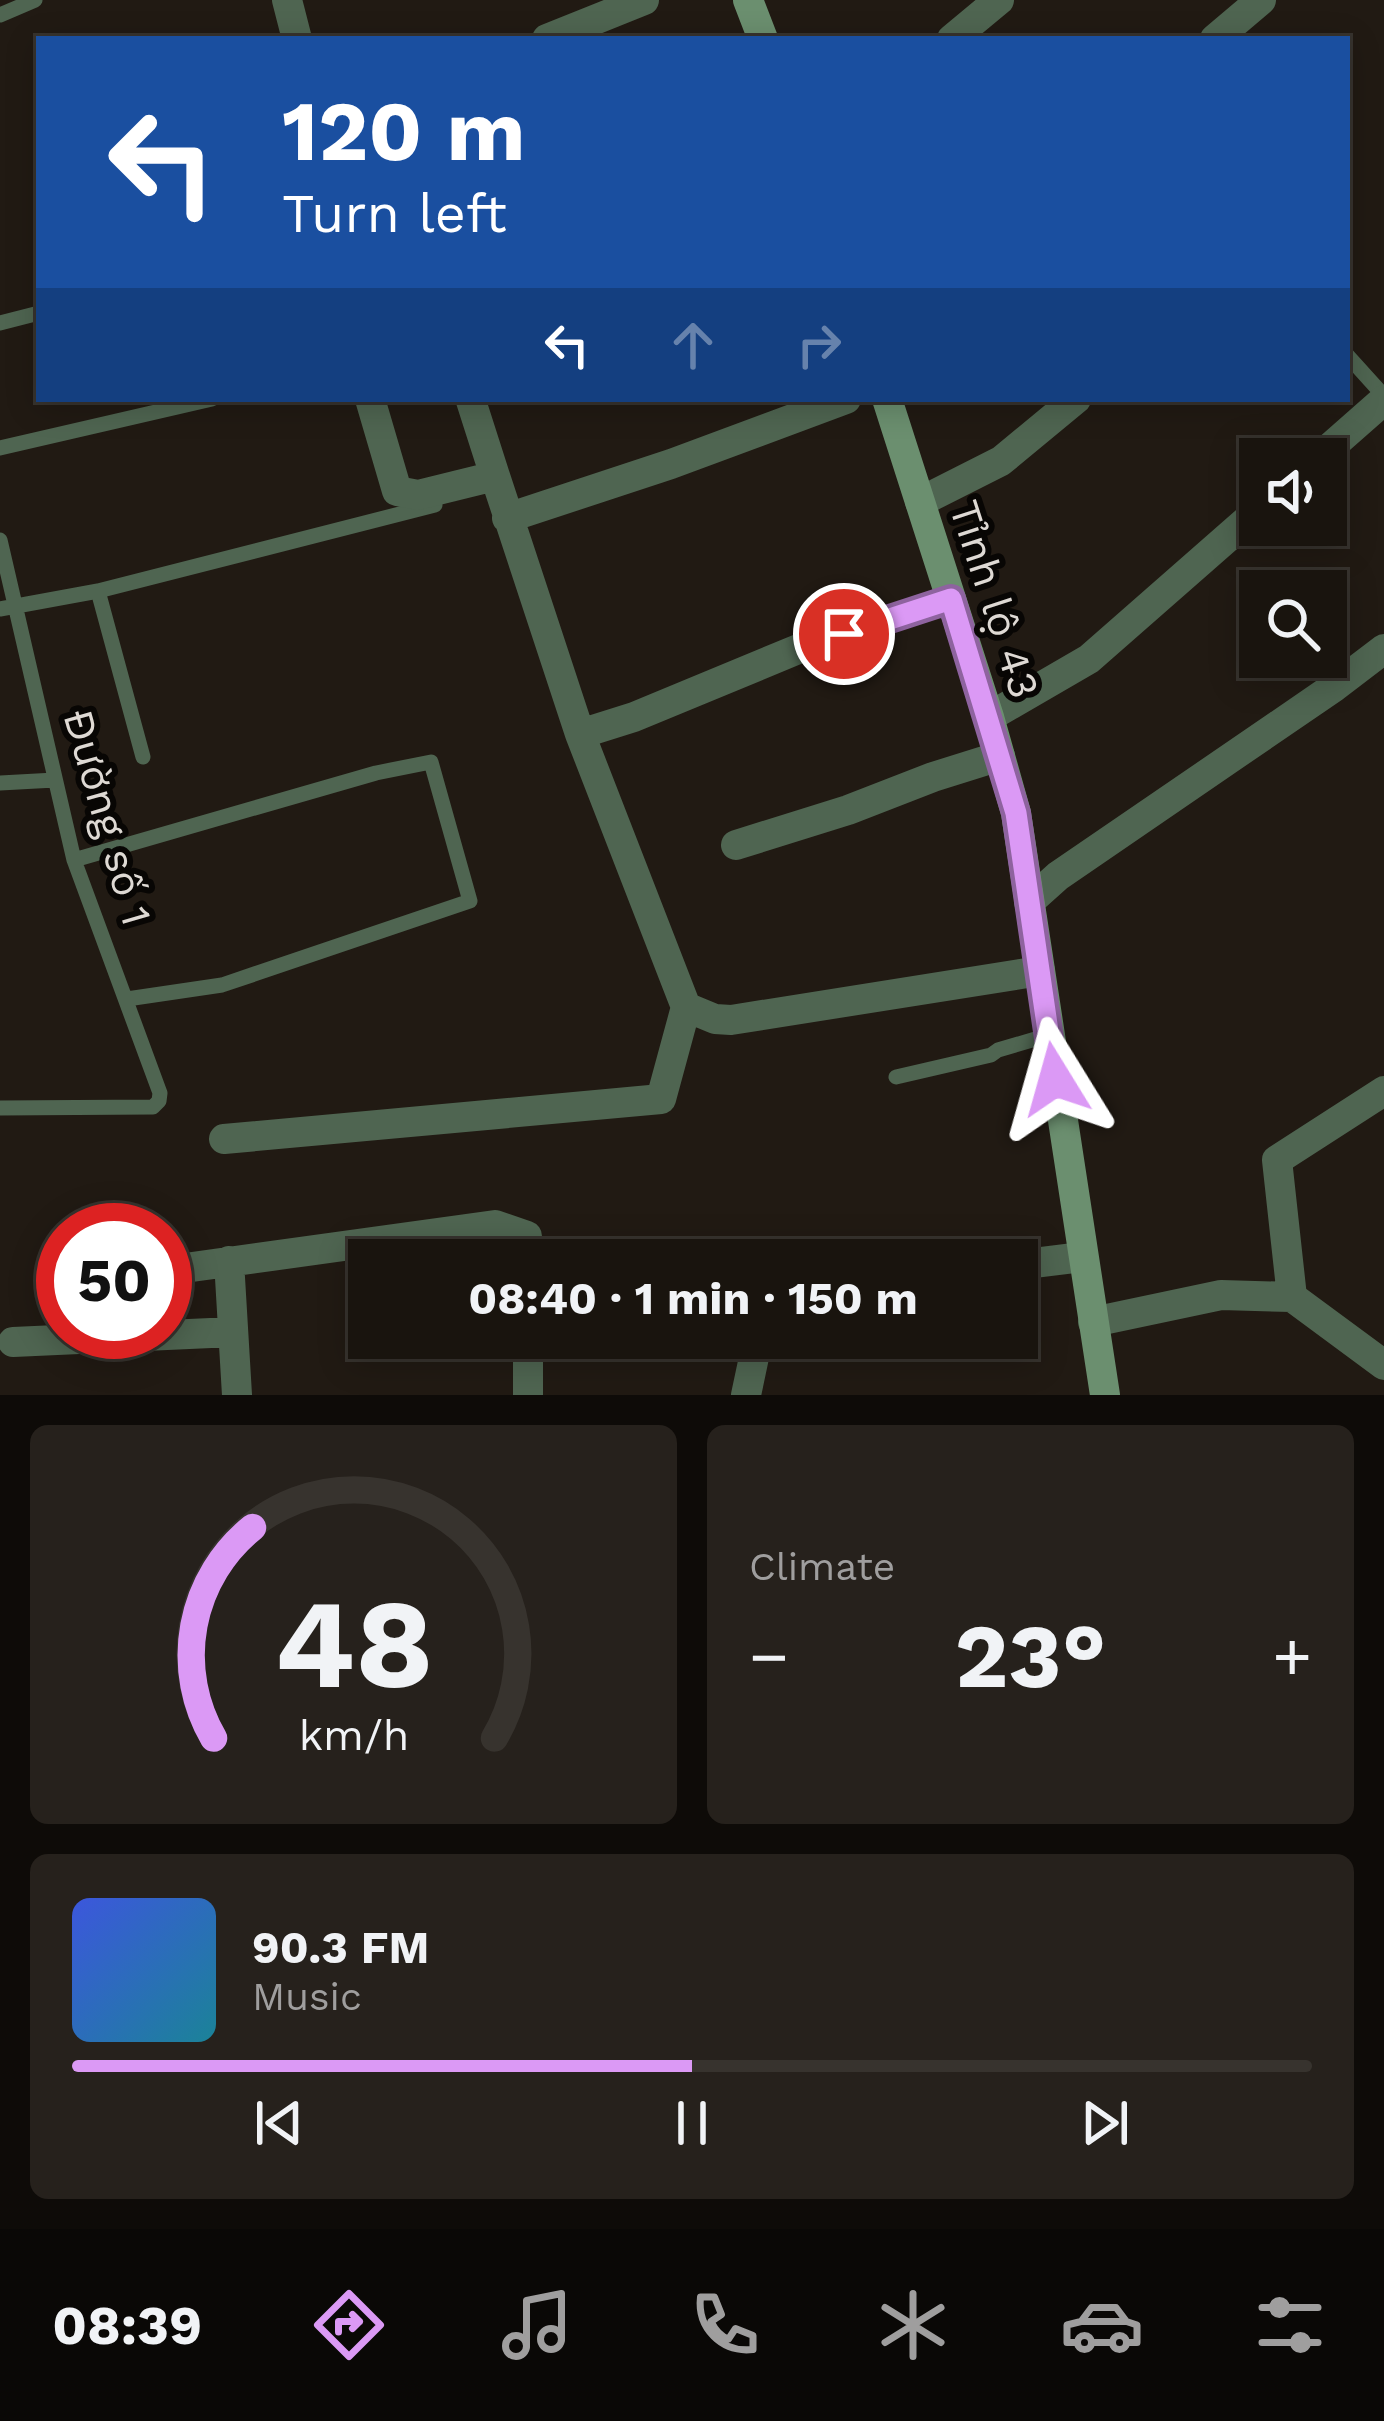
<!DOCTYPE html>
<html lang="en">
<head>
<meta charset="utf-8">
<style>
  body { margin:0; font-family:"Work Sans",sans-serif; background:#26211c; color:#f1f3f6; height:100vh; display:flex; flex-direction:column; font-size:45px; white-space:nowrap }
  * { box-sizing:border-box; margin:0 }
  p { font-size:39px; color:#9f9e9e }
  .icon { flex:none; width:66px; height:66px; fill:none; stroke:currentColor; stroke-width:2; stroke-linecap:round; stroke-linejoin:round }
  .map { position:relative; height:1395px; overflow:hidden }
  .sheet { display:flex; flex-direction:column; gap:30px; padding:30px; background:#0e0b08; flex:1 }
  .sheet>* { flex:none }
  .hud { position:absolute; left:36px; top:36px; width:1314px; height:366px; border-radius:0px; box-shadow:0 6px 30px #0003,0 0 0 3px #37332e; background:#1a4fa0; color:#fff; overflow:hidden }
  .controls { position:absolute; left:1239px; top:438px; display:grid; gap:24px }
  .controls a { display:grid; place-items:center; width:108px; height:108px; border-radius:0px; background:#19140e; box-shadow:0 6px 30px #0003,0 0 0 3px #37332e; font-size:60px }
  .speed { position:absolute; left:36px; top:1203px; display:flex; gap:24px; font-size:60px; font-weight:700; text-align:center }
  .speed>* { display:grid; place-content:center; width:156px; height:156px; border-radius:50%; background:#19140e; box-shadow:0 6px 30px #0003,0 0 0 3px #37332e; line-height:1 }
  .speed .limit { border:18px solid #d22; background:#fff; color:#111 }
  .pin { position:absolute; display:grid; place-items:center; width:102px; height:102px; color:#fff; margin:-51px; border:6px solid #fff; border-radius:50%; box-shadow:0 3px 12px #0007 }
  .me { position:absolute; width:132px; margin:-66px; rotate:352deg; stroke-linejoin:round; filter:drop-shadow(0 0 9px #0008) }
  .turn { display:flex; align-items:center; gap:42px; height:252px; padding:0 48px; font-size:54px }
  .turn .icon { width:156px; height:156px; stroke-width:2.5 }
  .turn b { display:block; font-size:84px; line-height:102px }
  .lanes { display:flex; align-items:center; height:114px; padding:0 48px; background:#0003; justify-content:center; gap:60px; direction:ltr }
  .lanes .off { opacity:.35 }
  .big { font-size:90px; font-weight:700; line-height:1.1 }
  .sheet .widget { flex:1; display:flex; flex-direction:column; justify-content:center; gap:18px; min-width:0; padding:0 42px; border-radius:18px; background:#26211c }
  .sheet .dial { align-items:center; gap:0 }
  .dial svg { height:312px; overflow:visible; fill:none; stroke:#37332e; stroke-width:7; stroke-linecap:round; text-anchor:middle }
  .dial text { fill:#f1f3f6; stroke:none }
  .song { display:flex; align-items:center; gap:36px }
  .cover { width:144px; height:144px; border-radius:18px; background:linear-gradient(135deg,hsl(230 70% 55%),hsl(190 70% 35%)) }
  .played { height:12px; border-radius:6px; background:linear-gradient(90deg,#db99f5 50%,#37332e 50%) }
  .keys { display:flex; justify-content:space-around; direction:ltr }
  .heat { display:flex; justify-content:space-between; align-items:center; font-size:66px; direction:ltr }
  .sheet .tiles { flex:1; display:grid; gap:30px; grid-template-columns:1fr 1fr }
  .widget:last-child { grid-column:span 2 }
  .trip { position:absolute; left:348px; top:1239px; width:690px; height:120px; border-radius:0px; background:#19140e; box-shadow:0 6px 30px #0003,0 0 0 3px #37332e; font-weight:700; line-height:120px; text-align:center }
  .menu { display:flex; height:192px; justify-content:space-around; align-items:center; background:#0a0806; color:#9f9e9e }
  .menu .icon { width:84px; height:84px }
  .menu .active { color:#db99f5 }
  .menu b { font-size:54px; color:#f1f3f6 }
  .map>svg:first-child { display:block }
  .lines { fill:none; stroke-linecap:round; stroke-linejoin:round }
  .service { stroke:#4f6551; stroke-width:15 }
  .minor { stroke:#4f6551; stroke-width:30 }
  .secondary { stroke:#6b8f6f; stroke-width:30 }
  .route-casing { stroke:#8e639f; stroke-width:30 }
  .route { stroke:#db99f5; stroke-width:21 }
  .labels { text-anchor:middle; stroke-width:12; stroke-linejoin:round; paint-order:stroke }
  .street-label { font-size:42px; fill:#ded9d4; stroke:#080604 }
</style>
</head>
<body>
<div class="map">
<svg width="1384" height="1395" viewBox="0 0 1384 1395">
  <rect width="100%" height="100%" fill="#211a13"/>
  <g class="lines">
    <!-- service -->
    <path class="service" d="M0,15L35,0
      M0,323L39,313
      M1347,355L1384,396
      M0,448L212,399
      M0,540L74,860L160,1093L159,1101L153,1107L0,1108
      M98,591L143,757
      M0,609L98,591L435,505
      M808,645L951,599
      M0,783L55,780
      M74,860L376,773L431,762L470,901L222,985L127,999
      M896,1077L991,1055L998,1050L1049,1035"/>
    <!-- minor -->
    <path class="minor" d="M287,0L297,39
      M547,39L644,0
      M952,39L999,0
      M1215,39L1261,0
      M471,401L495,476
      M1317,459L1384,400
      M920,502L1001,461L1076,399
      M507,518L671,464L846,399
      M989,717L1089,659L1260,509
      M580,734L634,717L808,645
      M736,845L848,810L933,777L1000,756
      M1029,902L1058,876L1334,687L1384,649
      M686,1007L715,1019L731,1020L1040,971
      M1384,1091L1277,1160L1292,1297L1384,1365
      M224,1139L661,1099L686,1007L580,734L495,476L418,495L397,491L370,399
      M86,1229V1230
      M229,1261L237,1395
      M1017,1265L1082,1257
      M192,1267L495,1225L527,1236V1260
      M1093,1322L1221,1295L1292,1297
      M528,1338V1395
      M13,1342L233,1332
      M746,1395L757,1343L772,1338"/>
    <!-- secondary -->
    <path class="secondary" d="M748,0L763,39
      M887,399L989,717L1016,813L1105,1395"/>
  </g>
  <g class="lines">
    <!-- route casing -->
    <g class="route-casing">
      <path id="route" d="M844,634L951,599L1016,813L1055,1079"/>
    </g>
    <!-- route -->
    <use href="#route" class="route"/>
  </g>
  <g class="labels">
    <!-- street labels -->
    <g class="street-label">
      <text transform="translate(995 599) rotate(72)" y="15">Tỉnh lộ 43</text>
      <text transform="translate(108 817) rotate(74)" y="15">Đường số 1</text>
    </g>
  </g>
</svg>
<div class="controls">
<a><svg class="icon" aria-label="sound" viewBox="0 0 24 24"><path d="M4 9h4l5-4v14l-5-4H4zM17 9q2 3 0 6"/></svg></a>
<a><svg class="icon" aria-label="search" viewBox="0 0 24 24"><circle cx="10" cy="10" r="6"/><path d="M15 15l6 6"/></svg></a>
</div>
<div class="speed"><div class="limit">50</div></div>
<div class="pin" style="left:844px;top:634px;background:#d93025"><svg class="icon" aria-label="arrive" viewBox="0 0 24 24"><path d="M6 21V4h12l-3 4 3 4H6"/></svg></div>
<svg class="me" style="left:1055px;top:1079px" viewBox="-20 -20 40 40"><path d="M0-17L14 15 0 8-14 15z" fill="#db99f5" stroke="#fff" stroke-width="4"/></svg>
<div class="trip">08:40 · 1 min · 150 m</div>
<div class="hud">
<div class="turn"><svg class="icon" aria-label="left" viewBox="0 0 24 24"><path d="M17 20v-9H6M10 6l-5 5 5 5"/></svg><div><b>120 m</b>Turn left</div></div>
<div class="lanes"><svg class="icon" aria-label="left" viewBox="0 0 24 24"><path d="M17 20v-9H6M10 6l-5 5 5 5"/></svg><svg class="icon off" aria-label="ahead" viewBox="0 0 24 24"><path d="M12 20V5M6 11l6-6 6 6"/></svg><svg class="icon off" aria-label="right" viewBox="0 0 24 24"><path d="M7 20v-9h11M14 6l5 5-5 5"/></svg></div>
</div>
</div>
<section class="sheet">
<div class="tiles">
<div class="widget dial"><svg viewBox="0 0 100 80">
<path d="M14 69A42 42 0 1 1 86 69"/>
<path d="M14 69A42 42 0 0 1 24 15" stroke="#db99f5"/>
<text x="50" y="56" font-size="32" font-weight="700">48</text>
<text x="50" y="72" font-size="11">km/h</text>
</svg></div>
<div class="widget"><p>Climate</p>
<div class="heat"><a>−</a><b class="big">23°</b><a>+</a></div>
</div>
<div class="widget">
<div class="song"><i class="cover"></i><div><b>90.3 FM</b><p>Music</p></div></div>
<div class="played"></div>
<div class="keys"><svg class="icon" aria-label="previous" viewBox="0 0 24 24"><path d="M18 5L8 12l10 7zM5 5v14"/></svg><svg class="icon" aria-label="pause" viewBox="0 0 24 24"><path d="M8 5v14M16 5v14"/></svg><svg class="icon" aria-label="next" viewBox="0 0 24 24"><path d="M6 5l10 7-10 7zM19 5v14"/></svg></div>
</div>
</div>
</section>
<nav class="menu">
<b>08:39</b>
<svg class="icon active" aria-label="directions" viewBox="0 0 24 24"><path d="M12 3l9 9-9 9-9-9zM9 14v-3h6M13 9l2 2-2 2"/></svg>
<svg class="icon" aria-label="music" viewBox="0 0 24 24"><path d="M9 18V5l10-2v13"/><circle cx="6" cy="18" r="3"/><circle cx="16" cy="16" r="3"/></svg>
<svg class="icon" aria-label="phone" viewBox="0 0 24 24"><path d="M5 4h4l2 5-3 2q2 4 5 5l2-3 5 2v4C11 20 4 13 5 4z"/></svg>
<svg class="icon" aria-label="climate" viewBox="0 0 24 24"><path d="M12 3v18M4 7l16 10M4 17L20 7"/></svg>
<svg class="icon" aria-label="car" viewBox="0 0 24 24"><path d="M5 17H2v-5l4-1 3-4h7l3 4 3 1v5h-3M9 17h6M6 11h13"/><circle cx="7" cy="17" r="2"/><circle cx="17" cy="17" r="2"/></svg>
<svg class="icon" aria-label="filters" viewBox="0 0 24 24"><path d="M4 7h16M4 17h16"/><circle cx="9" cy="7" r="2"/><circle cx="15" cy="17" r="2"/></svg>
</nav>
</body>
</html>
